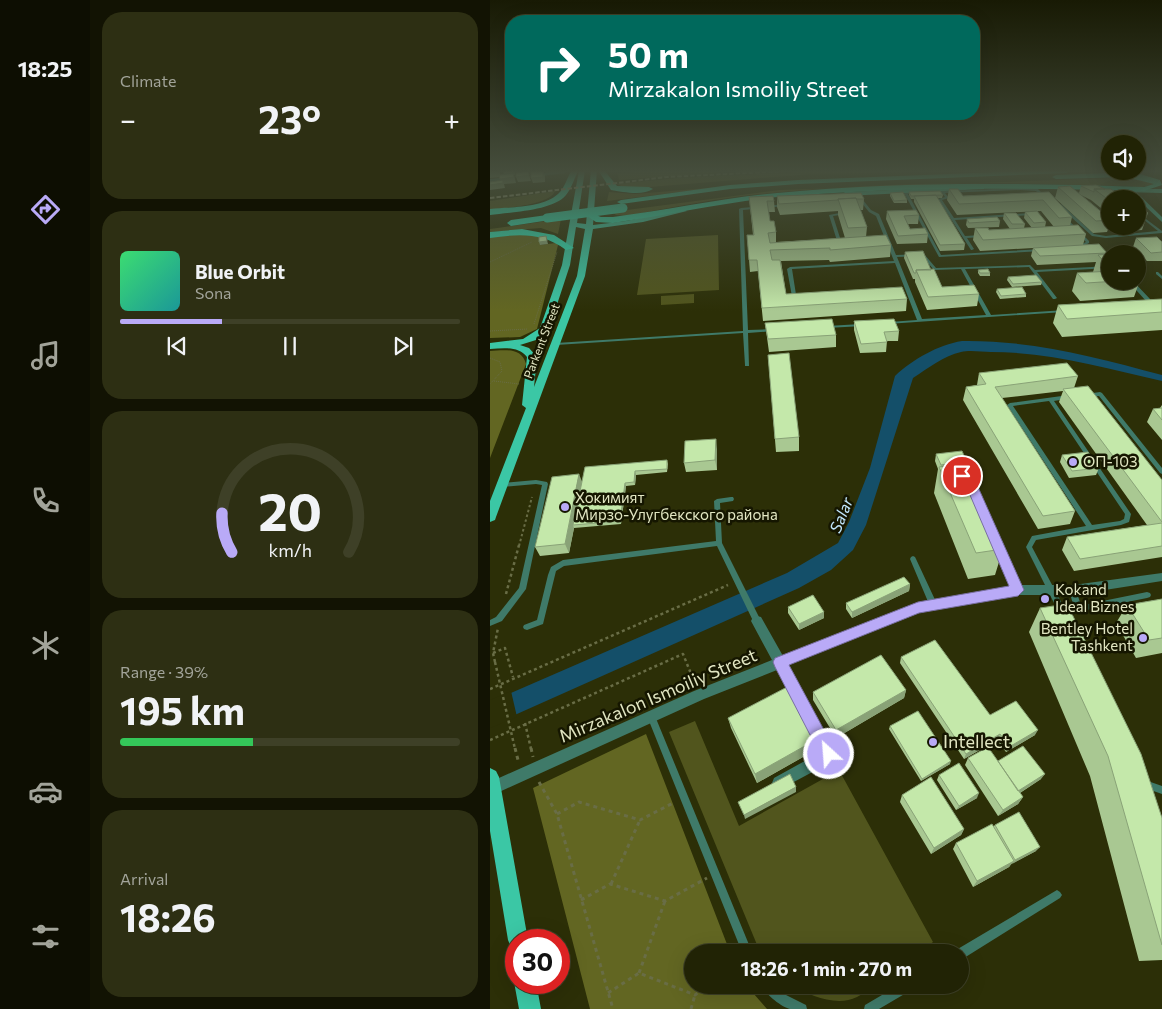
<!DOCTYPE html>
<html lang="en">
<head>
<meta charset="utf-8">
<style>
  body { margin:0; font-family:Commissioner,sans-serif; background:#2d2f13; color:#f1f3f6; height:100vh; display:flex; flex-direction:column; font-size:19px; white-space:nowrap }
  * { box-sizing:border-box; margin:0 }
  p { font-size:16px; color:#a2a49a }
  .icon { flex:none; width:28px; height:28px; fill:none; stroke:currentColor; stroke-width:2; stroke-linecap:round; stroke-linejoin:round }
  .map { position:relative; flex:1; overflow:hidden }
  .drawer { display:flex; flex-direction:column; gap:12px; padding:12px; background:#121303; width:400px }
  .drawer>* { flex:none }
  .hud { position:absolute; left:15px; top:15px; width:475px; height:105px; border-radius:20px; box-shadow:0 5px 20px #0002,0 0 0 1px #3e4027; background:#00695c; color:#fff; overflow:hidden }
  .tools { position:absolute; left:611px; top:135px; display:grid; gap:10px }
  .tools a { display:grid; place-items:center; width:45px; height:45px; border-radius:50%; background:#212305; box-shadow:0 5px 20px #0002,0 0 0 1px #3e4027; font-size:25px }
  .speed { position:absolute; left:15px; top:929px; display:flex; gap:10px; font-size:25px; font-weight:700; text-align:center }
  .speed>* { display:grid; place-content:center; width:65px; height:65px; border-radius:50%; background:#212305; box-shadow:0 5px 20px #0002,0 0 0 1px #3e4027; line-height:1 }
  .speed .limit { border:8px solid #d22; background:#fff; color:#111 }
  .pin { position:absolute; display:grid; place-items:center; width:42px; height:42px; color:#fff; margin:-21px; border:2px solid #fff; border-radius:50%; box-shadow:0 1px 5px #0007 }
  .me { position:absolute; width:55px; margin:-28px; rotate:334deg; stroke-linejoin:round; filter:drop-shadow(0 0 4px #0008) }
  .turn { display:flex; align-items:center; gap:18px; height:105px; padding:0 20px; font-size:22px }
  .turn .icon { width:65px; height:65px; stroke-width:2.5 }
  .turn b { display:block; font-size:35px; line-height:42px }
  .big { font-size:38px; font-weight:700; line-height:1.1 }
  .drawer .card { flex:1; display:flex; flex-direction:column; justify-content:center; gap:8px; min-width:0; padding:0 18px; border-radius:20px; background:#2d2f13 }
  .drawer .dial { align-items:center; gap:0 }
  .dial svg { height:130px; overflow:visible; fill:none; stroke:#3e4027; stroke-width:7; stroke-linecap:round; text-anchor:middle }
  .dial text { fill:#f1f3f6; stroke:none }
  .song { display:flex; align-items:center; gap:15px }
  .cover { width:60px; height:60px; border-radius:8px; background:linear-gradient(135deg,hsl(140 70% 55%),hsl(180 70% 35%)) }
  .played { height:5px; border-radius:2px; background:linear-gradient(90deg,#b9aaf7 30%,#3e4027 30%) }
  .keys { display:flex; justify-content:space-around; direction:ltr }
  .heat { display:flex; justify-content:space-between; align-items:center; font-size:28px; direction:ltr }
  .charge { height:8px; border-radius:4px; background:linear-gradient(90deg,#34c759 39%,#3e4027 0) }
  .trip { position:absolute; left:194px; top:944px; width:285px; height:50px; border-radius:25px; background:#212305; box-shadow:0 5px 20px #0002,0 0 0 1px #3e4027; font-weight:700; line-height:50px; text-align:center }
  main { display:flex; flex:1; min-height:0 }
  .menu { display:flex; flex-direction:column; width:90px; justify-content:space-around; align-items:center; background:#0d0e02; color:#a2a49a }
  .menu .icon { width:35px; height:35px }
  .menu .on { color:#b9aaf7 }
  .menu b { font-size:22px; color:#f1f3f6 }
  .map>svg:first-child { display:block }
  .green { fill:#51551d }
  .forest { fill:#626622 }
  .water { fill:#144f69 }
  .pier { fill:#2c2f07 }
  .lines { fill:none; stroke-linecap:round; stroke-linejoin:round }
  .path-far3 { stroke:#696d46; stroke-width:1; stroke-dasharray:1 1; stroke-linecap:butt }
  .path-far2 { stroke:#696d46; stroke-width:2; stroke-dasharray:2.5 2.5; stroke-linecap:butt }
  .path-far1 { stroke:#696d46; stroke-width:2.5; stroke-dasharray:3 3; stroke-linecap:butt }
  .path { stroke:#696d46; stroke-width:3; stroke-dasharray:4 4; stroke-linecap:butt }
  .lane { fill:#3f7a69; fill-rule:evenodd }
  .street { fill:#3f7a69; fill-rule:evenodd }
  .secondary { fill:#40a68b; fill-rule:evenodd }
  .primary { fill:#3bc7a5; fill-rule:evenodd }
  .highway { fill:#30e6bd; fill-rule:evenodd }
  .rail { stroke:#a2a580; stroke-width:2; stroke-dasharray:4.5 2; stroke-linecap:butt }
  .path-bridge-far1 { stroke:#696d46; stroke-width:2.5; stroke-dasharray:3 3; stroke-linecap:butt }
  .path-bridge { stroke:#696d46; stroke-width:3; stroke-dasharray:4 4; stroke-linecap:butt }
  .highway-bridge { stroke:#30e6bd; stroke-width:9 }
  .wall { fill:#a9c892 }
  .shaded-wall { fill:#89a277 }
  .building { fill:#c4e8aa; stroke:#89a277 }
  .route { fill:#b9aaf7; stroke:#786ea1 }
  .poi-dot { fill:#b9aaf7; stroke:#151600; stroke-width:2 }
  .labels { text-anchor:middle; stroke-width:5; stroke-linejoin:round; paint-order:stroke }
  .far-street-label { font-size:12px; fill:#e2e6c2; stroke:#151600 }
  .poi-label { font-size:15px; fill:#e2e6c2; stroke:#151600; text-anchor:start }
  .water-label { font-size:16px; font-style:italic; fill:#c1e6fb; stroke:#151600 }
  .near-street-label { font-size:18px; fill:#e2e6c2; stroke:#151600 }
  .near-poi-label { font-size:18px; fill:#e2e6c2; stroke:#151600; text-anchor:start }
</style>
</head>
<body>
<main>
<nav class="menu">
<b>18:25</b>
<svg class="icon on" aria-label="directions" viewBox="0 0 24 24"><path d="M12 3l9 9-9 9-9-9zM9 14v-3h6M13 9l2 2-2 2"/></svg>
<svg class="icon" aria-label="music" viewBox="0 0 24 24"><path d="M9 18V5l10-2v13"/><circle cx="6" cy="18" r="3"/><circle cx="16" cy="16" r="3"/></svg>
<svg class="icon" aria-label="phone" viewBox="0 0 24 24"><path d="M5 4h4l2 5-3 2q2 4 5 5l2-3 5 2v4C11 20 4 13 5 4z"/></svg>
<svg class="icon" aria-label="climate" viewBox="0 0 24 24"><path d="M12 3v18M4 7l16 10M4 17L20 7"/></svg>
<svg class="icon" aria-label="car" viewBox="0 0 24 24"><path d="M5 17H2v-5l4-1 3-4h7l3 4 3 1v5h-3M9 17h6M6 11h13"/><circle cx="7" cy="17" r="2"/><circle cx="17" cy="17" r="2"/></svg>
<svg class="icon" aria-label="filters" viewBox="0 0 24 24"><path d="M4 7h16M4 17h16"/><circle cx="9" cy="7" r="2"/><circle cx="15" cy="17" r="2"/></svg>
</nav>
<section class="drawer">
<div class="card"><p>Climate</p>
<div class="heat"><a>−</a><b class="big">23°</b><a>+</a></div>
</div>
<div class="card">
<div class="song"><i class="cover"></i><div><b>Blue Orbit</b><p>Sona</p></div></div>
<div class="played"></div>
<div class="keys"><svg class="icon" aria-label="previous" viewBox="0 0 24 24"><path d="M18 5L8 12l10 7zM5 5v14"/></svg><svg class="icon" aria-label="pause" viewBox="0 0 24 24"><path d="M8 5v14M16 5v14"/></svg><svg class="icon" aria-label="next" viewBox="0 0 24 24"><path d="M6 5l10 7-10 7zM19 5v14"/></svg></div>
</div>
<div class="card dial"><svg viewBox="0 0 100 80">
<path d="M14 69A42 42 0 1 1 86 69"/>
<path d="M14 69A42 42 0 0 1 8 45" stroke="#b9aaf7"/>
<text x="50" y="56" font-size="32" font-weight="700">20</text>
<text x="50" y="72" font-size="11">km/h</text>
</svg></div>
<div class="card"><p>Range · 39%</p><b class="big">195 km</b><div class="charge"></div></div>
<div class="card"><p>Arrival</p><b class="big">18:26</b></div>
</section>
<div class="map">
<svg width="672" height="1009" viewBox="0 0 672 1009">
  <rect width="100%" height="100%" fill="#2c2f07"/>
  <!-- green -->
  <path class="green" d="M183,170H250V171L129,180L127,173Z
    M347,170H525L322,174L147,188H135L127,184L187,178Z
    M651,177L664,184L652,187C520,181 385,181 253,196C214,201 176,208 137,216L126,215L122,212L290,190Z
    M324,179L263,183L117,201L119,192L145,194Z
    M65,191C61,205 14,208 0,210V201Z
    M71,219L68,234L51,228L0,232V229Z
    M228,235L229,290L147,295L156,239Z
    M204,294V303L171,305V296Z
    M205,721L249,826L349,770L443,942L429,952H270L179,732Z
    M302,985H384C379,989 373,994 367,997C347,1007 320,996 302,985Z"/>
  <!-- forest -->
  <path class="forest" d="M25,234L57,237L50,245L66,243L68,245L47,329L30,337L0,338V237Z
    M0,351C14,350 32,347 36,364L0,458Z
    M156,734L240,952H202V985H256L277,1009H100L43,788Z"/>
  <!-- water -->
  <path class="water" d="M472,341C542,340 605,357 672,375V381C615,368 560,352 501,352C492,352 480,350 471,352C454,356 438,368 423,378L376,525L363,550L341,570L309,588L0,726V702L297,573L348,543L359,522L380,468L405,376C423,359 448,345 472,341Z"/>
  <!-- pier -->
  <path class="pier" d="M21,691L27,717L0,728V700Z"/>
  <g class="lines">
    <!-- path-far3 -->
    <path class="path-far3" d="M0,262L42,242
      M44,324L67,252
      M0,331L38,329
      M0,358L10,362L12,371L0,384
      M4,381L29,384"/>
    <!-- path-far2 -->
    <path class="path-far2" d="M29,546L42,497"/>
    <!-- path-far1 -->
    <path class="path-far1" d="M16,594L29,545
      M3,653L15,648L23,677
      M5,662L3,653L8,628
      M0,689L238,585
      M35,723L41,749
      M0,740L193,654L206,686"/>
    <!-- path -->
    <path class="path" d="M41,748L43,757
      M49,782L67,814L123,1009
      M67,814L89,802L150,820L185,802
      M121,884L150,820
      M91,900L120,884L175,901L217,878
      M149,973L175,901
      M118,993L149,973L205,995L220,985
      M201,1009L205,995"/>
    <!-- lane -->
    <path class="lane" d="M531,188L548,189L599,241V243L587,249L449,257L414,193L416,192L451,191L450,190L452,189L454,191ZM531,190L546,191L596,242L586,247L451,255L418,194L452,193L455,197L448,199L481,250H482L484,249L477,238L491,237L493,236L491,235L475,236L465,220L541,215L543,214L541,213L464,218L452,200L459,198L455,193Z
      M365,200H373L381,210L389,214L406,255L434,254L446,268L540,265L545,270L620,266V268L547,272L567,298L565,299H563L539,267L475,269L501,315L576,310V312H574L397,324V323L399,322L427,320L405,263L302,269L307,301L303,302L297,269L300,267L404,261L386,216L379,212L371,202H365ZM432,256L444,270L471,269L496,315L432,319L407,257Z
      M296,204H297V206L253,210L258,330L284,329L286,330L284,331L258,333L259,366H255V365L253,333L66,345L64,344L66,343L253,331L249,209L251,208Z
      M569,204H571L604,234L616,236L633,234L624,226H628L637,234L668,231L648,215V213L672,231V233L616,238L602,236L569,206Z
      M355,212H356V214L343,216L352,244L350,245L348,244L339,215Z
      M620,213V215L617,216L620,219V222L612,215Z
      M666,272H668L672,276V279L666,274Z
      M638,281H643L660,299V301H656Z
      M371,324H373V326L337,328L335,327L337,326Z
      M610,392L612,393L672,468V474L670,473L609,396L596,398L593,396L596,394Z
      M579,395L581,396V398L564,401L641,514L639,522L631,525L546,540L542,547L577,613L576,615L573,616L570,615L536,547L542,536L596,526L517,405L520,403ZM559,401L635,514L634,519L630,521L602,525L523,406Z
      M46,480L57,482L58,484L36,589L12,621L0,626V620L6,617L29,588L52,485L46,484L11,487L8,485L11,483Z
      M241,497H243L244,499L243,501L230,503L232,543L271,621L270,623L267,624L264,623L227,546L74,566L66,571L53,624L37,630L34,629L33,627L34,625L47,620L58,575L61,567L73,560L226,541L224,501L227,499Z
      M509,545L511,546L512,548L532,590L530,592L528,593L526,592L524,590L506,548L507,546Z
      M423,556L425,557L426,559L447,604L446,606L443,607L440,606L439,604L420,559L421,557Z
      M583,587L585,588L590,602L593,605L657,592L660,593L661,595L660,597L657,598L592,611L584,606L583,604L579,590L581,588Z
      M161,712L164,713L165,716L262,952H252L157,716L158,713Z
      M655,780L672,786V794L652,787L651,784L652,781Z
      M567,890L570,892L572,895L570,898L474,958L470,959V952H465L466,950Z
      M271,985H284L296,995L316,1005L317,1009C312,1009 305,1009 300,1009C291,1007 274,993 271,985Z
      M409,985H424L423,989L389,1009H374L375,1005Z"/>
    <!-- street -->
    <path class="street" d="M74,170L76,173L43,177L40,175Z
      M23,176L25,179L0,183V179Z
      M672,573V581L583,595H528L429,613L298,665L346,752L341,762L289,790L284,788L282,783L284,778L331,752L287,670L214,699L7,793L0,794V782L204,691L282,660L261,621L263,617L267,616L271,617L293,656L428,603L528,585H583Z"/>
    <!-- secondary -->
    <path class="secondary" d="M637,187H641L672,217V222L637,189Z"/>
    <!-- primary -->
    <path class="primary" d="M89,170H95L87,223L96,224L101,170H107L103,225L136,221L193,209L197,211L153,222L103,229L95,276L6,517L5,520L0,522V501L36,408L32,405L37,357C28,346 14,348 0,349V343L33,339L50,328L72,265ZM86,227L95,229L87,276L44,387L47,357L39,348L30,345L46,340L59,329L80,265Z
      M492,186L494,187V189L355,196L352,194L355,192Z
      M633,189H672V193L635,192L632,190Z
      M0,768L6,771L9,777L38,940H26V950L21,947L18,940L0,831Z
      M26,977V982H46L51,1009H29L24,982Z"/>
    <!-- highway -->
    <path class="highway" d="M82,170H89C84,178 82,188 76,195C63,211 20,212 0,215V209C20,207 53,208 68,194C75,188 77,177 82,170Z
      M108,170H114L127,186L159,187L163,189C153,196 133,192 121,190Z
      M557,170L580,171L576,173L308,184L240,189L131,204L127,202L131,200L240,185L308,180Z
      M643,172L670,180L672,185L654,191C532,188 409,186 287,197C232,203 178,215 123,223L106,222L97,216L101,213L111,217H123C178,210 232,198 287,193C409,181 532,183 654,187L664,184L636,177L566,179L562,177L566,175Z
      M57,215L61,218L60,220L21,226L17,223L21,220Z
      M32,229L64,235L84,248L76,250C52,232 28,234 0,238V232Z"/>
    <!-- rail -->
    <path class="rail" d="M0,198L177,177L318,170"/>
    <!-- path-bridge-far1 -->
    <path class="path-bridge-far1" d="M5,662L25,749"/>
    <!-- path-bridge -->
    <path class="path-bridge" d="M25,748L28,760"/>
    <!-- highway-bridge -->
    <path class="highway-bridge" d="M57,218L133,208"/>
  </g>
  <!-- wall -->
  <path class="wall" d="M606,185L632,197L631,199H639H620V209H612L601,200L591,195L620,219V224L617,232L603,233L565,198L568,187L589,193L591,186Z
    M459,189L473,196L559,192L582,217L580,226L596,234L593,245L617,253V255L620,254V281H648V277L650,280L644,297L590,301L582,291L587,273L603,272L606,262L547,265L541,256L543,248L490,251L483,240L485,228L499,230L520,229L513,219L514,213L535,224L534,228H542L534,218L535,212L556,222L555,227H564L551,211L467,215L457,200Z
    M419,192L453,195L452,198H447L475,244L474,250L450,251L424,202V199H421L419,195Z
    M400,193L417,200V203H404L400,196Z
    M287,196L374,199L373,210H370L377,227L376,237L401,245L400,257L340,262L339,260L291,261L296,294L417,299L416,311L273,321L268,271L260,272L257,235H263L259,197L284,201L285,212H279L280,221L286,232V242L355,238L348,215V211L290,215L287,207Z
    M648,205L658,213L652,230L638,231L633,226H648Z
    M397,211L429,215L428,224H418L420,229L438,234L437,243L407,244L396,219Z
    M477,219L510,221L509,227L478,228L476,225Z
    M646,238L672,242V261H657L643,247Z
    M415,252L441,270L452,287L489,294L487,306L437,310L425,282V279H423L414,258Z
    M488,270L500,273V276H490L488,273Z
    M518,277L552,282L551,285L522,287L517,280Z
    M507,289L536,294V297L510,299L506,292Z
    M672,299V330L572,337L563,323L568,305Z
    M364,321L409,331L408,341H397L396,352L370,353L364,330Z
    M275,323L346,335V347L279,352Z
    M278,355L309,437V451L286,452Z
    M489,373L588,376L584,388L672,480V557L584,571L572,550L577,537L657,525L569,402L573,391L512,398L585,511L580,524L548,529L473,400L476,387L487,385Z
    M672,405V440L657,422L663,409L670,408Z
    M227,449V470L196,472L194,463Z
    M446,454L477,462L476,469L513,549L505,575L478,579L444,493L448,469L445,461Z
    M572,455L609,468L606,475L579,478L570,462Z
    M177,460L178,464L177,472L146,475L145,485L136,486L131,524L84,528L79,553L50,556L45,547L92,481Z
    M420,584L419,591L362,618L356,609V603Z
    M672,599V653L646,658L626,623L637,605Z
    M298,607L334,612V618L309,630L298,613Z
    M550,608L672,818V960L649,961L600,776L539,632Z
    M411,657L500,715L545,735L516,752L507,740L474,759L410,663Z
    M416,690L414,698L346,738L323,700V692Z
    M238,718L329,748L267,783L241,728Z
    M400,726L460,764L431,781L399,729Z
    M478,758L508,761L551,779L530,793L533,797L528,804L508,816L475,765Z
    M449,775L487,798L466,810L447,780Z
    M412,795L474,829L471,835L441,854L410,802Z
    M505,825L546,851L521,864L519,867L483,887L463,849L466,843L503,827Z"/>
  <!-- shaded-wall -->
  <path class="shaded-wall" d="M9,170L10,173V177L0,178V173Z
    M25,170V175H24L26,183L14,184L15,188L0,190V185L11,183L10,179Z
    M53,170L55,175V182L43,183L41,178Z
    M38,171L41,181L28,182L26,177Z
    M56,236L58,244L50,245L49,242Z
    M226,439L227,449V470L225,460Z
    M145,471L146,475L145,485L144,482Z
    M89,474L93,484L83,525L84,528L79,553L75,544Z
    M135,483L136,486L131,524L130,521Z
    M420,584L419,591L362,618V612Z
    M334,612V618L309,630V624Z
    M416,690L414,698L346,738V730Z
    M548,730L545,735L516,752L519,747Z
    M510,734L507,740L474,759L476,754Z
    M329,738V748L267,783L265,774Z
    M461,761L460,764L431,781L432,779Z
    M555,774L551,779L525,796L528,791Z
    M306,787V792L255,819L254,815Z
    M489,793L487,798L466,810L469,806Z
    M533,797L528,804L508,816L513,810Z
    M474,829L471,835L441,854L444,848Z
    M550,847L546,851L522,864L525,860Z
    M524,861L519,867L483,887L487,881Z"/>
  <!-- building -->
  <path class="building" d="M0,170H8V172L0,173Z
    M14,170H24V173L14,174Z
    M53,170V177L41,178V171Z
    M38,171L39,175L26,177V173Z
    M23,173L24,177L10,179L9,175Z
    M13,180V183L0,185V182Z
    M606,185L615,189H604V192L591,186Z
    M580,186L620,219V220L606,221L568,187Z
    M459,189H468L473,196L559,192L582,217L569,218L553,200L469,204Z
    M604,189H621L632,197L616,198Z
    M450,191L453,195L421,196L419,192Z
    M413,192L417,200L404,201L400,193Z
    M371,193L374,199H366V198L348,199V200L289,204L287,196Z
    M446,195L475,244L450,245L424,196Z
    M283,196L284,201H277L280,221H284L286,232L278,233L280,243L396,235L401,245L340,250V248L280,250L282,260H290L296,294L412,287L417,299L272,308L267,260H259L257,235H264L259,197Z
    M366,198L377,227L358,228L348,199Z
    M648,205L658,213L648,214Z
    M426,210L429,215L414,216L420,229L435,228L438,234L408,236L397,211Z
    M547,211L556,222L544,223L535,212Z
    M514,213H526L535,224H522Z
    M507,217L510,221L479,223L477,219Z
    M588,225L596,234L493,240L485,228H498L499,230Z
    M56,236L57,241L49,242V237Z
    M667,237L672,242V252L661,253L646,238Z
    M609,244L617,253L550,256L543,248Z
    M433,251L441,270H426V273H424L415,252Z
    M620,254V268L608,255Z
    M444,269L452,287L484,285L489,294L438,297L426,270Z
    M498,269L500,273H490L488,270Z
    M620,271V281H628L596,283L587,273Z
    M546,275L552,282L523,284L518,277Z
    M532,287L536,294L511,296L507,289Z
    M672,299V312L577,319L568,305Z
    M342,319L346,335L278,339L275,323Z
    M404,319L409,331L394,332L397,342L371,344L364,321Z
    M299,353L309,437L285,439L278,355Z
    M577,363L588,376L505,387L585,511L553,516L476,387L496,384L489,373Z
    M598,386L672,480V522L573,389Z
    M672,408V420L663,409Z
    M226,439L225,460L194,463L195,441Z
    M472,451L477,462L451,465L446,454Z
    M598,452L609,468L582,471L572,455Z
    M177,460V469L145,471L144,482L135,483L130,521L83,525L95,467Z
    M473,464L513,549L486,553L449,467Z
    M89,474L75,544L45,547L62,477Z
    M672,523V546L590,559L577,537Z
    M414,577L420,584L362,612L356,603Z
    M323,595L334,612L309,624L298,607Z
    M672,599V638L659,640L637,605Z
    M577,604L651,754L672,818V945L618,756L550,608Z
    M445,640L500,715L526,701L548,730L519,747L510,734L476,754L411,657Z
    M391,655L416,690L346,730L323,692Z
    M299,686L329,738L265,774L238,718Z
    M428,711L461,761L432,779L400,726Z
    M533,746L555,774L528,791L508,761Z
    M498,747L533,797L513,810L478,758Z
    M469,763L489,793L469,806L449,775Z
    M300,774L306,787L254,815L248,802Z
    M441,777L474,829L444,848L412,795Z
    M529,812L550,847L525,860L505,825Z
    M502,824L524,861L487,881L466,843Z"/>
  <!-- sky -->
  <linearGradient id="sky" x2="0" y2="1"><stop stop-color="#181a04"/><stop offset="0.55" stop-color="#454d3c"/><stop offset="1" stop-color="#454d3c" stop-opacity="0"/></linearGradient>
  <rect width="672" height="311" fill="url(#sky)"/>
  <!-- route -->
  <path class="route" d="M472,472L484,478L534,590L528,596L429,613L299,665L347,754L344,760L339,762L333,760L285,667L283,662L285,658L428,602L519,586L474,481L467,476Z"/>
  <!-- markers -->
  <g class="poi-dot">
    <circle cx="583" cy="462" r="5"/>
    <circle cx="75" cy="507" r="5"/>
    <circle cx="555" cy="599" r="5"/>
    <circle cx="653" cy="638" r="5"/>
    <circle cx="443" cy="742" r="5"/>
  </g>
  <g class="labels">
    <!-- far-street labels -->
    <g class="far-street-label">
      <text transform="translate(52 341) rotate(-69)" y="4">Parkent Street</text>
    </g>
    <!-- poi labels -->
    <g class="poi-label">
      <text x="593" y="467">ОП-103</text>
      <text x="85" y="503">Хокимият<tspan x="85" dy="17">Мирзо-Улугбекского района</tspan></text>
      <text x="565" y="595">Kokand<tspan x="565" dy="17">Ideal Biznes</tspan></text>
      <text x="643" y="634" text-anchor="end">Bentley Hotel<tspan x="643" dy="17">Tashkent</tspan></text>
    </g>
    <!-- water labels -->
    <g class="water-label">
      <text transform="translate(351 515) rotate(-68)" y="6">Salar</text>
    </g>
    <!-- near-street labels -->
    <g class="near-street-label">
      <text transform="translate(168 696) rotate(-23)" y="6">Mirzakalon Ismoiliy Street</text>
    </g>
    <!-- near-poi labels -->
    <g class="near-poi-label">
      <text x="453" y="748">Intellect</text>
    </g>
  </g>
</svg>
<div class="tools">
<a><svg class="icon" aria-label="sound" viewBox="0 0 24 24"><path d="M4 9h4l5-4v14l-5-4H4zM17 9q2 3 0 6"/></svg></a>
<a>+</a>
<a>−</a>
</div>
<div class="speed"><div class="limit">30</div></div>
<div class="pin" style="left:472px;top:476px;background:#d93025"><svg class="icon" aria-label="arrive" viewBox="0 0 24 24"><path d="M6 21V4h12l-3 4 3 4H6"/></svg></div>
<svg class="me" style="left:339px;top:754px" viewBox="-20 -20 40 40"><circle r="17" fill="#b9aaf7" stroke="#fff" stroke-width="3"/><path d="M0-11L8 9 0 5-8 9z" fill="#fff"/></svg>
<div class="trip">18:26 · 1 min · 270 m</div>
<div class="hud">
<div class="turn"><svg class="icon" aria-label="right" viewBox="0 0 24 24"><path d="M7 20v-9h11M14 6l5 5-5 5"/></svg><div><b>50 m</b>Mirzakalon Ismoiliy Street</div></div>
</div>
</div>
</main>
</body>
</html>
